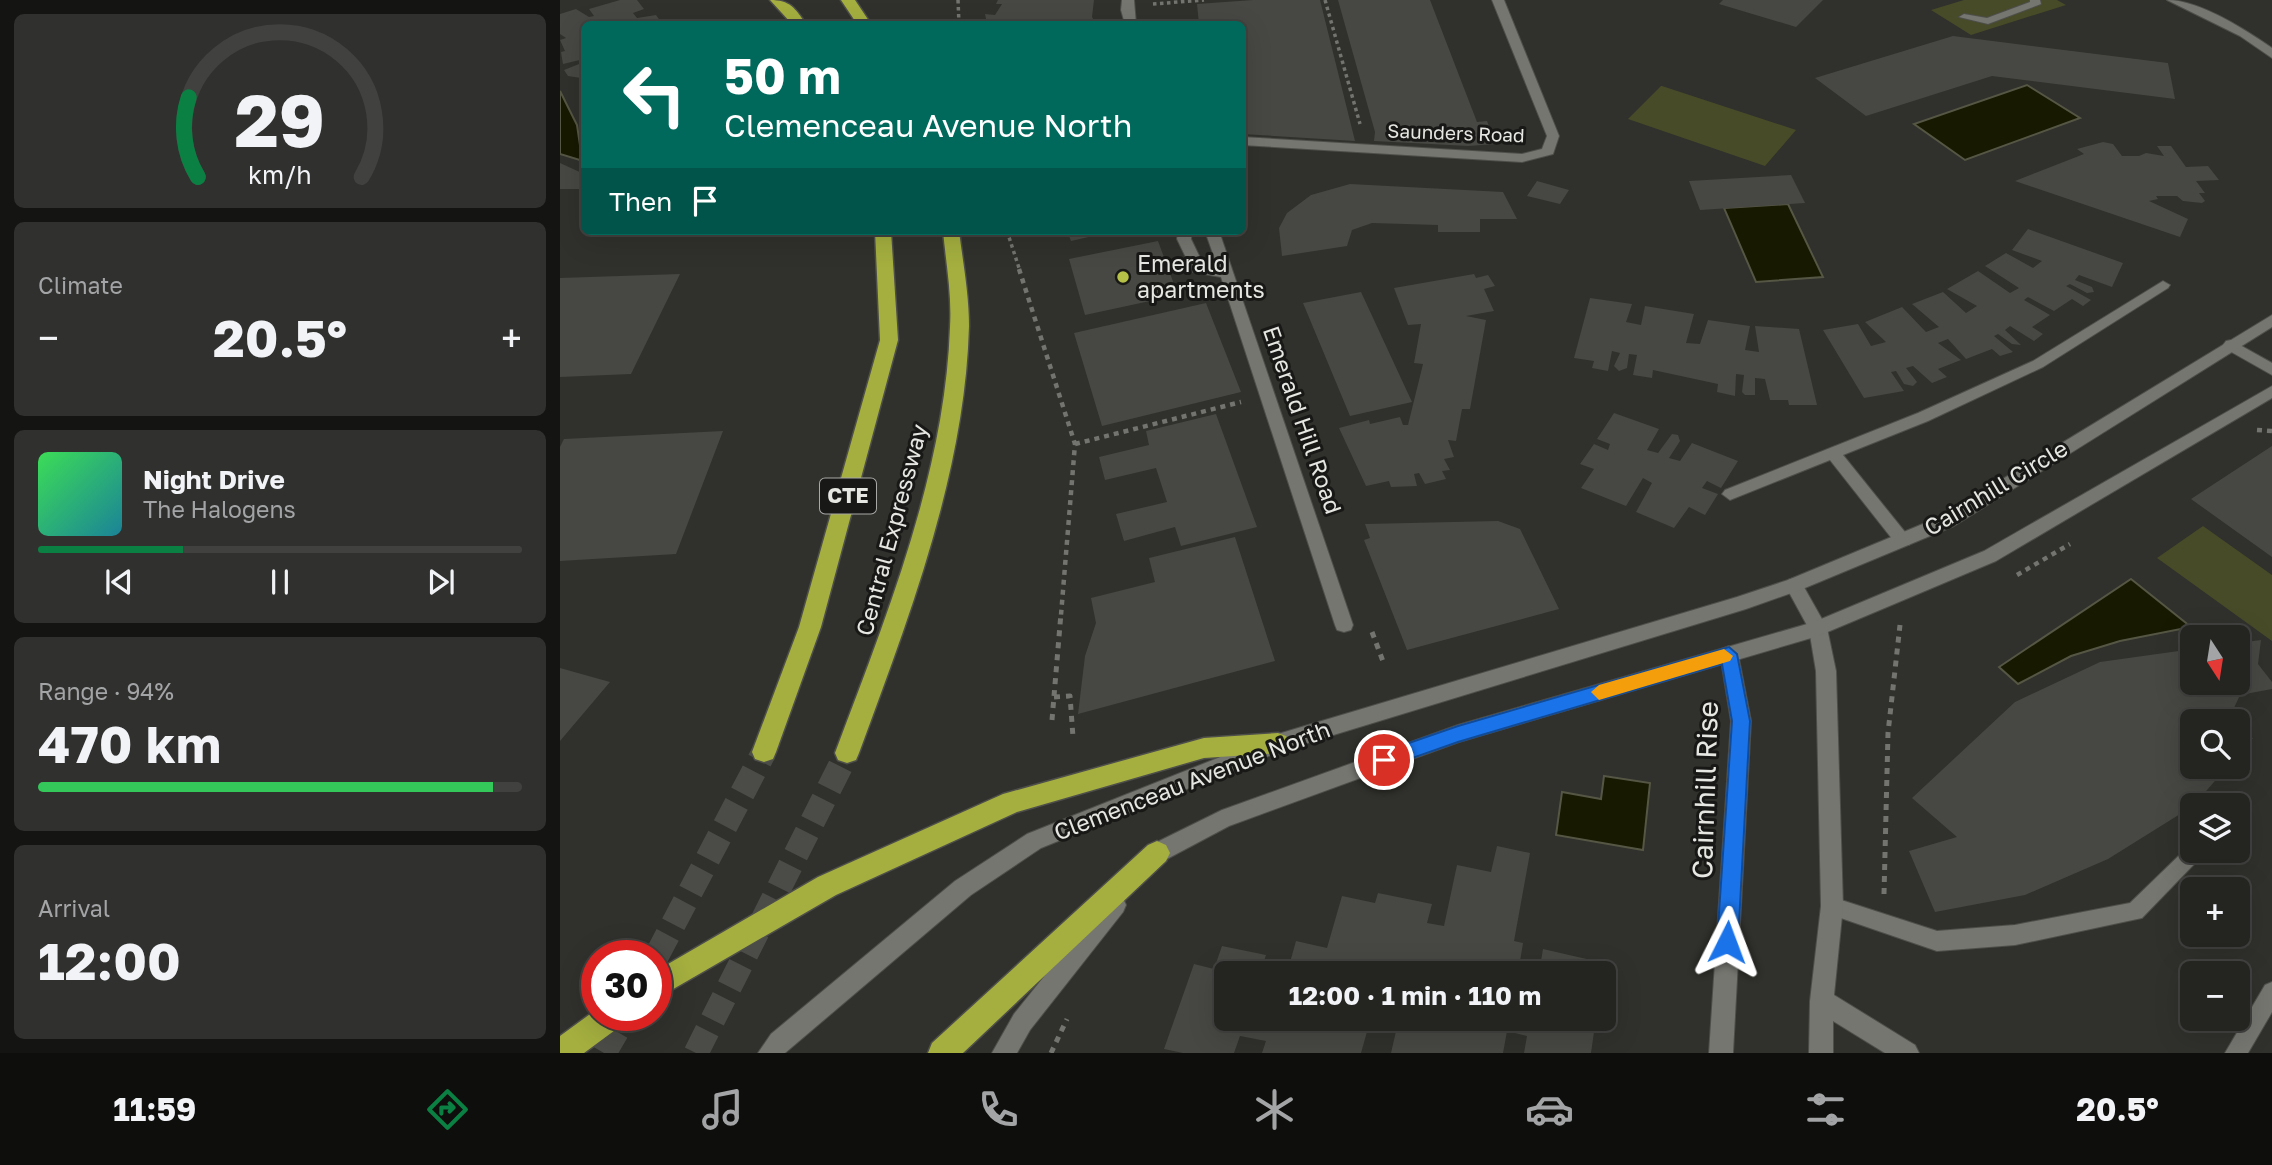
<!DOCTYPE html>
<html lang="en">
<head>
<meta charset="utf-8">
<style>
  body { margin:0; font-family:"Golos Text",sans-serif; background:#30302e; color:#f1f3f6; height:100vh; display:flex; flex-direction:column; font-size:26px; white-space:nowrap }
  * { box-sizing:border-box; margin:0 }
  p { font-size:23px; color:#a3a4a5 }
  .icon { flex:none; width:38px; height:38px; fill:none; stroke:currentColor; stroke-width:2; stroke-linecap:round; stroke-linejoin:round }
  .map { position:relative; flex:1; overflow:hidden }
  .side { display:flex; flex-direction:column; gap:14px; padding:14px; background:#141412; width:560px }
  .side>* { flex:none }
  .banner { position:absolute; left:21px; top:21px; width:665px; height:214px; border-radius:10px; box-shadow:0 7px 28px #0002,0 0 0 2px #41413f; background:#00695c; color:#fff; overflow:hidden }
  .needle { width:46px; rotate:168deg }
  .buttons { position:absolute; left:1620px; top:625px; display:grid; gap:14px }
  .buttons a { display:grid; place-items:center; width:70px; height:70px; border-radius:10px; background:#242421; box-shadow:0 7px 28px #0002,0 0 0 2px #41413f; font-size:35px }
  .speed { position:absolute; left:21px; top:940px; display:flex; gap:14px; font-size:35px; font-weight:700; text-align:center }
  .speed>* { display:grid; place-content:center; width:91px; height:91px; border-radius:50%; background:#242421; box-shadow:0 7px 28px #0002,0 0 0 2px #41413f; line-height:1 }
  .speed .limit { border:10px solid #d22; background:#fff; color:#111 }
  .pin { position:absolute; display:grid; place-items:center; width:60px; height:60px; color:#fff; margin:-30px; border:4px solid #fff; border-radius:50%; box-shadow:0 2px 7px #0007 }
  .me { position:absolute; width:77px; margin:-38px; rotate:3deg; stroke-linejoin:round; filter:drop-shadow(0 0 5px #0008) }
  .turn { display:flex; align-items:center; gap:24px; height:147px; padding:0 28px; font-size:32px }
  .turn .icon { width:91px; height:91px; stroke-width:2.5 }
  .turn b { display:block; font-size:49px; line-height:60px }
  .then { display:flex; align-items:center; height:66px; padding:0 28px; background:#0003; gap:14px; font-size:26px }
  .big { font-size:52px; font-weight:700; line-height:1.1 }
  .side .tile { flex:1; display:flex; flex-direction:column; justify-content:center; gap:10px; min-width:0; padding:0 24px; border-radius:10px; background:#30302e }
  .side .dial { align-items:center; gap:0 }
  .dial svg { height:182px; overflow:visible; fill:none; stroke:#41413f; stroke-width:7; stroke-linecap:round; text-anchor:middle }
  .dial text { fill:#f1f3f6; stroke:none }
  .song { display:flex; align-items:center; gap:21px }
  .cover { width:84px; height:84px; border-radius:10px; background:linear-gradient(135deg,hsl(130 70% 55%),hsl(190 70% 35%)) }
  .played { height:7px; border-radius:4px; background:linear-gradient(90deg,#0b8043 30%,#41413f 30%) }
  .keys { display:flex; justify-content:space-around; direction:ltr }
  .heat { display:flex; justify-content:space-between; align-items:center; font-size:38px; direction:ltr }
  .charge { height:10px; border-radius:5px; background:linear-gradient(90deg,#34c759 94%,#41413f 0) }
  .trip { position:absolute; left:654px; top:961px; width:402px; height:70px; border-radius:10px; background:#242421; box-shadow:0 7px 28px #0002,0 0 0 2px #41413f; font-weight:700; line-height:70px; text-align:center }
  .tab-bar { display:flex; height:112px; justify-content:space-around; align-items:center; background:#0e0e0d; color:#a3a4a5 }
  .tab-bar .icon { width:49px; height:49px }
  .tab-bar .current { color:#0b8043 }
  .tab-bar b { font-size:32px; color:#f1f3f6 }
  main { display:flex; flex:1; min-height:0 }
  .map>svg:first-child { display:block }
  .green { fill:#474b28 }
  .water { fill:#171900; stroke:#555644; stroke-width:2 }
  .building { fill:#474743 }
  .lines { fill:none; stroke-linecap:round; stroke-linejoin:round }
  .motorway-tunnel { stroke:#4b4b47; stroke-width:25; stroke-dasharray:25 12; stroke-linecap:butt }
  .service-casing { stroke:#4e4e4a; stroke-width:2 }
  .minor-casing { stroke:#4e4e4a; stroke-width:2 }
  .tertiary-casing { stroke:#4e4e4a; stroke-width:2 }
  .secondary-casing { stroke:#4e4e4a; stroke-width:2 }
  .motorway-casing { stroke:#4e4e4a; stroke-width:3 }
  .path-far2 { stroke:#73736f; stroke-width:3.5; stroke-dasharray:3.5 3.5; stroke-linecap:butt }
  .path-far1 { stroke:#73736f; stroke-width:4.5; stroke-dasharray:5 5; stroke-linecap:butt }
  .path { stroke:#73736f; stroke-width:5; stroke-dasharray:6 6; stroke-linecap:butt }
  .service { fill:#757670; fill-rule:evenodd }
  .minor { fill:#757670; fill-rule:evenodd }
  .tertiary { fill:#757670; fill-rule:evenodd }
  .secondary { fill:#757670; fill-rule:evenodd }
  .motorway { fill:#a4af3f; fill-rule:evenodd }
  .route { fill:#1a73e8; stroke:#114b97; stroke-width:2 }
  .slow { fill:#f59e0b }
  .poi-dot { fill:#b6c148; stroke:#181816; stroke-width:2.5 }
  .labels { text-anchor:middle; stroke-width:6; stroke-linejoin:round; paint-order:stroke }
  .far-street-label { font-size:19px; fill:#e6e6e3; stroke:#181816 }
  .shield { fill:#181816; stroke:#a8a8a6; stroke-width:2 }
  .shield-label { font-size:21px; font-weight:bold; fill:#e6e6e3 }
  .poi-label { font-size:23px; fill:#e6e6e3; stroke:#181816; text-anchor:start }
  .street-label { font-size:23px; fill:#e6e6e3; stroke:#181816 }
  .near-street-label { font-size:28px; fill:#e6e6e3; stroke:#181816 }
</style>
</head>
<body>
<main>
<section class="side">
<div class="tile dial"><svg viewBox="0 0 100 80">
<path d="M14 69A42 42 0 1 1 86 69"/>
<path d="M14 69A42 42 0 0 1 10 34" stroke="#0b8043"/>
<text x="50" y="56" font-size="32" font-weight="700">29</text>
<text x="50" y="72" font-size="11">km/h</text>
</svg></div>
<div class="tile"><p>Climate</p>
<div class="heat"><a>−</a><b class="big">20.5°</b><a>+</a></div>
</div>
<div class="tile">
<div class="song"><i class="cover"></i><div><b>Night Drive</b><p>The Halogens</p></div></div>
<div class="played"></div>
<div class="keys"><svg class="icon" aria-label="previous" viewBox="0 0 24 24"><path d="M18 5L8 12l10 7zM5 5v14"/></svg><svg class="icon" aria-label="pause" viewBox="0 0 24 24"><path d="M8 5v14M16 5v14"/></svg><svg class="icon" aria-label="next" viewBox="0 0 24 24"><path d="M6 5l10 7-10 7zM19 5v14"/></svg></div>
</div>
<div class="tile"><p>Range · 94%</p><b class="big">470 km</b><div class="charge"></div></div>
<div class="tile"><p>Arrival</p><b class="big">12:00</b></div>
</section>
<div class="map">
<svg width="1712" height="1053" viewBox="0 0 1712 1053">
  <rect width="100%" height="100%" fill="#30302c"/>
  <!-- green -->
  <path class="green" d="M1404,0H1497L1506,5L1411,35L1371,10Z
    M1101,86H1102L1236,130L1205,166L1068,119Z
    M1643,526L1712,575V641L1597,558Z"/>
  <!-- water -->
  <path class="water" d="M1467,85L1520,118L1405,160L1354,124Z
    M0,91L17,125L21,152L24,154L23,161L0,154Z
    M1228,204L1263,277L1196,282L1164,208Z
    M1571,579L1631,627L1560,641L1511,656L1458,684L1439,667Z
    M1044,776L1090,783L1083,850L996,835L1002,792L1041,799Z"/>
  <!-- building -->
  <path class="building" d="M60,0H77L84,9L73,13L77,18L96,15L101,22L91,24H24V59L3,64L1,52L5,51L0,40L6,38L0,34V14L16,9L29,17L34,16L29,9Z
    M438,0H534L532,17L536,24H427L425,14L435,15L442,4H436Z
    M693,0H760L795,141L682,134V24H639L637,4Z
    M778,0H870L917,122L927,121L936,144L908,146L814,141L815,132Z
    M1163,0H1263L1236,27L1159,4Z
    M1393,36L1608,63L1615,99L1432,76L1306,116L1255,78Z
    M24,62V84L21,78L8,76L4,70Z
    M1543,142L1553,144L1562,156H1579L1586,153L1604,156L1597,146H1611L1626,167L1648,166L1659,180L1636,181L1645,193H1639L1645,201L1642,203L1623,201L1617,196H1596L1598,199L1589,201L1628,219L1620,237L1455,181L1524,154L1517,149Z
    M0,163L24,174L21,189H0Z
    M1231,175L1245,203L1140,210L1129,181Z
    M977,181L1009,190L1000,204L967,196Z
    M790,184L943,192L957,219H920V232H878V225L812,223L792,230L787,246L722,256L719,228L727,213L751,195Z
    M1468,229L1563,263L1552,287L1519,275L1515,280L1532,287L1534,292L1527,293L1510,284L1506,286L1531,300L1523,306L1512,299L1494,311L1468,297L1464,300L1490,315L1472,327L1483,334L1474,341L1450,326L1445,330L1461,345L1452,344L1438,334L1434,336L1453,352L1440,356L1432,349L1406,359L1388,339L1378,343L1401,360L1378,369L1387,377L1372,383L1353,366L1346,368L1357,382L1353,386L1344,384L1336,371L1331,372L1344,391L1304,398L1263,330L1298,324L1311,346L1326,342L1305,322L1342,307L1366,332L1379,327L1352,304L1383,292L1406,313L1417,306L1387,289L1418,271L1450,293L1459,288L1425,266L1446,253L1473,268L1482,261L1452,250Z
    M507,231H551V232L511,241Z
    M598,241L618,295L525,315L509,259Z
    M120,274L71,374L0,377V278Z
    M914,274L916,278L928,275L935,286L924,289L934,311L906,316L926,320L910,409H902L896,441L888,440L894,457L884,459L890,470L882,471L886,479L865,484L859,473L854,474L857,486L831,487L829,481L806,486L779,428L809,420L810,424L840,417L843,425H848L863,364L854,363L861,324L848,325L834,288Z
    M801,292L852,402L790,416L743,303Z
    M1030,298L1072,304L1066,322L1081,325L1085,306L1134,314L1126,343L1140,344L1148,320L1190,326L1185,350L1199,352L1195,326L1239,329L1257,405H1229L1228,400H1210L1205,379L1195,378V395H1185L1182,392L1184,375L1176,374L1175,396L1157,392L1158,384L1093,370L1092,378L1073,375L1077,355L1069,354L1067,368L1059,371L1054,366L1060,353L1052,351L1048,371L1032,368L1034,361L1014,358Z
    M646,303L681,392L542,426L514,333Z
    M1054,413L1099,429L1087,450L1098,453L1112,434L1118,435L1120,441L1109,458L1120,461L1132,443L1178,461L1161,488L1147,481L1142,488L1158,494L1145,515L1129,507L1114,528L1076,512L1092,483L1083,478L1066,506L1021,488L1034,469L1020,464L1034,444L1048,450L1050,444L1037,439Z
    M656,414L697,527L621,546L615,527L564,541L556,514L607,502L596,468L545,480L539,457L589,445L586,431Z
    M163,431L116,554L0,561V447L4,439Z
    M1712,446V557L1631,499Z
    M938,521L960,529L999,609L847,650L804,540L810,538L805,524Z
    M675,537L715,661L518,714L525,656L536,623L531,598L595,582L589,558Z
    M1701,640L1698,664L1712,682V689L1680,695L1668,721H1633V766H1668L1633,806L1548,859L1465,895L1375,912L1349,851L1397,837L1352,798L1455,702L1540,662L1633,649V682H1678V643Z
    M0,668L50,682L0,741Z
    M1678,737L1693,738L1678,755Z
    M937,846L970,853L954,941L963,943L958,973H727L736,941L767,948L782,896L815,903L818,893L872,904L867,923L884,926L897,865L931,872Z
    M662,946L706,955L700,973H667V1018H1036L1031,1053H964L967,1036L947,1031L943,1053H831L837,1027L810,1021L801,1053H702L706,1041L680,1036L674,1053H623L604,1049L634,964L654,969Z
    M983,949L1044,963L1042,973H979Z"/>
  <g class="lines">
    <!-- motorway-tunnel -->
    <path class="motorway-tunnel" d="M96,957L204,752
      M44,1053L66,1015
      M136,1053L287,753"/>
    <!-- service casing -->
    <g class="service-casing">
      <path id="service" d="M1470,0H1480L1481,4L1428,24L1399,17L1404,14L1427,18L1470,2Z
        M1603,281L1610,285L1608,288L1483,367L1368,421L1283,455L1349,537L1351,541L1349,545H1337L1270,460L1170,500L1162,494L1165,490L1358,413L1473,361Z
        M1633,842V850H1644L1642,856L1582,918L1455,945L1377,951L1272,915L1265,913L1262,906L1265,899L1272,897L1377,931L1455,925L1570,903Z
        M1712,982V1012L1688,1053H1665L1705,985Z"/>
    </g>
    <!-- minor casing -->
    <g class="minor-casing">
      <path id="minor" d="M562,0H574L576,24H565L561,10Z
        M932,0H944L999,136L993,154L962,162L682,145V137L962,154L982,149L987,136Z
        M618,231H632L631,239L644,266L658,268L645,231H659L793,625L791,630L784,632L777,630L775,625L661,277L633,272L617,239Z
        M1234,578L1240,580L1267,628L1276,671L1283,906L1274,995L1355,1045L1359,1053H1325L1273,1021V1053H1249L1250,1001L1261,906L1256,671L1249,629L1225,585L1228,580Z
        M1169,646L1176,649L1178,654L1191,721L1173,1053H1149L1171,721L1160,654L1162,649Z"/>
    </g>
    <!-- tertiary casing -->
    <g class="tertiary-casing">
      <path id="tertiary" d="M1671,340L1712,363V375L1666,349L1663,345L1666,341Z"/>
    </g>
    <!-- secondary casing -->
    <g class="secondary-casing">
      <path id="secondary" d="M1607,0C1640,0 1686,30 1712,48V58L1680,36Z
        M1712,315V327L1394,526L1240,590L1186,609L721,751L481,848L411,895L225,1053H198L211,1034L395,881L467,834L718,734L1177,597L1228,580L1382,516Z
        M1712,386V398L1436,561L1327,607L1258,636L899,742L669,826L605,860L598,868L590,871L582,868L579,861L589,846L662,810L898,725L1254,622L1424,551Z
        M555,895L563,898L566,905L563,912L470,1030L457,1053H432L454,1014L547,898Z"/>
    </g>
    <!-- motorway casing -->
    <g class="motorway-casing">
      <path id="motorway" d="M210,0C230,0 235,8 246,24H232Z
        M281,0H295L311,24H297Z
        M315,231H331L338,340L261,627L216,752L213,759L204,762L195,759L192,752L239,627L320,340Z
        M383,231H399C403,263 409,294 409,326C405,473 349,617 299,753L296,760L287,763L278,760L275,753C326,617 385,473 390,327C392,295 386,263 383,231Z
        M718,733L726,736L730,743L726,750L718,753L644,758L457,812L276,895L96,999V971L258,877L443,794L644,738Z
        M597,841L606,845L610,853L606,861L403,1053H368L372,1043L588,845Z
        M37,1009V1015H66L62,1025L24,1053H0V1036Z"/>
    </g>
    <!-- path-far2 -->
    <path class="path-far2" d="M398,0L399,24
      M765,0L800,124
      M593,4L644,0
      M447,231L460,271"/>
    <!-- path-far1 -->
    <path class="path-far1" d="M459,269L515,444L501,615
      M1697,430L1712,431
      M515,444L681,402
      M1457,575L1510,544"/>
    <!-- path -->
    <path class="path" d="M812,632L824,664
      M494,697L510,696L513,737
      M492,720L501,613
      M1324,894L1328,733L1340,625
      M491,1053L507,1019"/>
    <!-- service -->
    <use href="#service" class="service"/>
    <!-- minor -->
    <use href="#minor" class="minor"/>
    <!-- tertiary -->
    <use href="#tertiary" class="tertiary"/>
    <!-- secondary -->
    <use href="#secondary" class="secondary"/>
    <!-- motorway -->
    <use href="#motorway" class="motorway"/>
  </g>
  <!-- route -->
  <path class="route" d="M1169,647L1177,654L1190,721L1178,942L1175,949L1167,952L1160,949L1157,942L1172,721L1162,664L898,742L824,768L817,766L815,760L817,754L898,726Z"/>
  <!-- slow -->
  <path class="slow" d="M1164,649L1173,656L1170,661L1039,700L1031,692L1039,685Z"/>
  <!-- markers -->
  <circle class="poi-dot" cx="563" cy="277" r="7"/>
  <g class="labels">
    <!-- far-street labels -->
    <g class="far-street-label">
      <text transform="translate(896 133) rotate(2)" y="7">Saunders Road</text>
    </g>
    <!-- shield labels -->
    <rect class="shield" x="260" y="478.5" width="56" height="35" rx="5"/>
    <g class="shield-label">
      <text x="288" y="503">CTE</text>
    </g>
    <!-- poi labels -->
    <g class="poi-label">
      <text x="577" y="272">Emerald<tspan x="577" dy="26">apartments</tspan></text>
    </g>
    <!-- street labels -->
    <g class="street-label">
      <text transform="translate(742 420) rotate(71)" y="8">Emerald Hill Road</text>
      <text transform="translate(1436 488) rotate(-31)" y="8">Cairnhill Circle</text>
      <text transform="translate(332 530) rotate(-75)" y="8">Central Expressway</text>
      <text transform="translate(632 781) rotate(-21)" y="8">Clemenceau Avenue North</text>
    </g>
    <!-- near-street labels -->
    <g class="near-street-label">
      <text transform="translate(1145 790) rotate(-88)" y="10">Cairnhill Rise</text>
    </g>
  </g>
</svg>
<div class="buttons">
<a><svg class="needle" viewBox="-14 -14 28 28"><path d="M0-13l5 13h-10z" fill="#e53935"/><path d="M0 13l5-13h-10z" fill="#a3a4a5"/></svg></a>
<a><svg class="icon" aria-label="search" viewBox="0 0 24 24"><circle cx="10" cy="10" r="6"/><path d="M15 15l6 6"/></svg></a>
<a><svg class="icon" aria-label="layers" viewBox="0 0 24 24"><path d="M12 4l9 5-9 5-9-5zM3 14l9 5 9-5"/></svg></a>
<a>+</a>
<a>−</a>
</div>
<div class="speed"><div class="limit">30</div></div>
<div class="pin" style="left:824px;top:760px;background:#d93025"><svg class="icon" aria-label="arrive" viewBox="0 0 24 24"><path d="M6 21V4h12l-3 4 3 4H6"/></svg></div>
<svg class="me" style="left:1167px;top:942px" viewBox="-20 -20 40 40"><path d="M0-17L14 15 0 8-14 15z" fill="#1a73e8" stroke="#fff" stroke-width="4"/></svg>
<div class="trip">12:00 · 1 min · 110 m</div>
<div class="banner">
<div class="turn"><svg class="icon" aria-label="left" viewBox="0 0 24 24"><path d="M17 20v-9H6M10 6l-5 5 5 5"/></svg><div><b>50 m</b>Clemenceau Avenue North</div></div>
<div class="then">Then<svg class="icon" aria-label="arrive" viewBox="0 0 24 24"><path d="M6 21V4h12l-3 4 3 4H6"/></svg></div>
</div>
</div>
</main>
<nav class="tab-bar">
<b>11:59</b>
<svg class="icon current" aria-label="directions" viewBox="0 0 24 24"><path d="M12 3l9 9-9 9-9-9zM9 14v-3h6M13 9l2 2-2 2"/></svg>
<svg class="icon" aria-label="music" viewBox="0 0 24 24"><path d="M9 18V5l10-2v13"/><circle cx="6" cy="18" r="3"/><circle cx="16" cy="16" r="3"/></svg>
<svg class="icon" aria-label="phone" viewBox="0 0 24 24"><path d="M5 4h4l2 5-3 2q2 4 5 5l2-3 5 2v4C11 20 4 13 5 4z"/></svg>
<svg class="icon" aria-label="climate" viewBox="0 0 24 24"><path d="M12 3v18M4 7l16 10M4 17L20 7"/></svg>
<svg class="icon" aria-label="car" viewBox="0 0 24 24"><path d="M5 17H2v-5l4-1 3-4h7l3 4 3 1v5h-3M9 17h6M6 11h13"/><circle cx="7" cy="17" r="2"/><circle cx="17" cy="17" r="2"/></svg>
<svg class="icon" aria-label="filters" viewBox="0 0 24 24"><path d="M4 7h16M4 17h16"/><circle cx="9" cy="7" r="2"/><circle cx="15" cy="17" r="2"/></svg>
<b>20.5°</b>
</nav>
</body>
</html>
